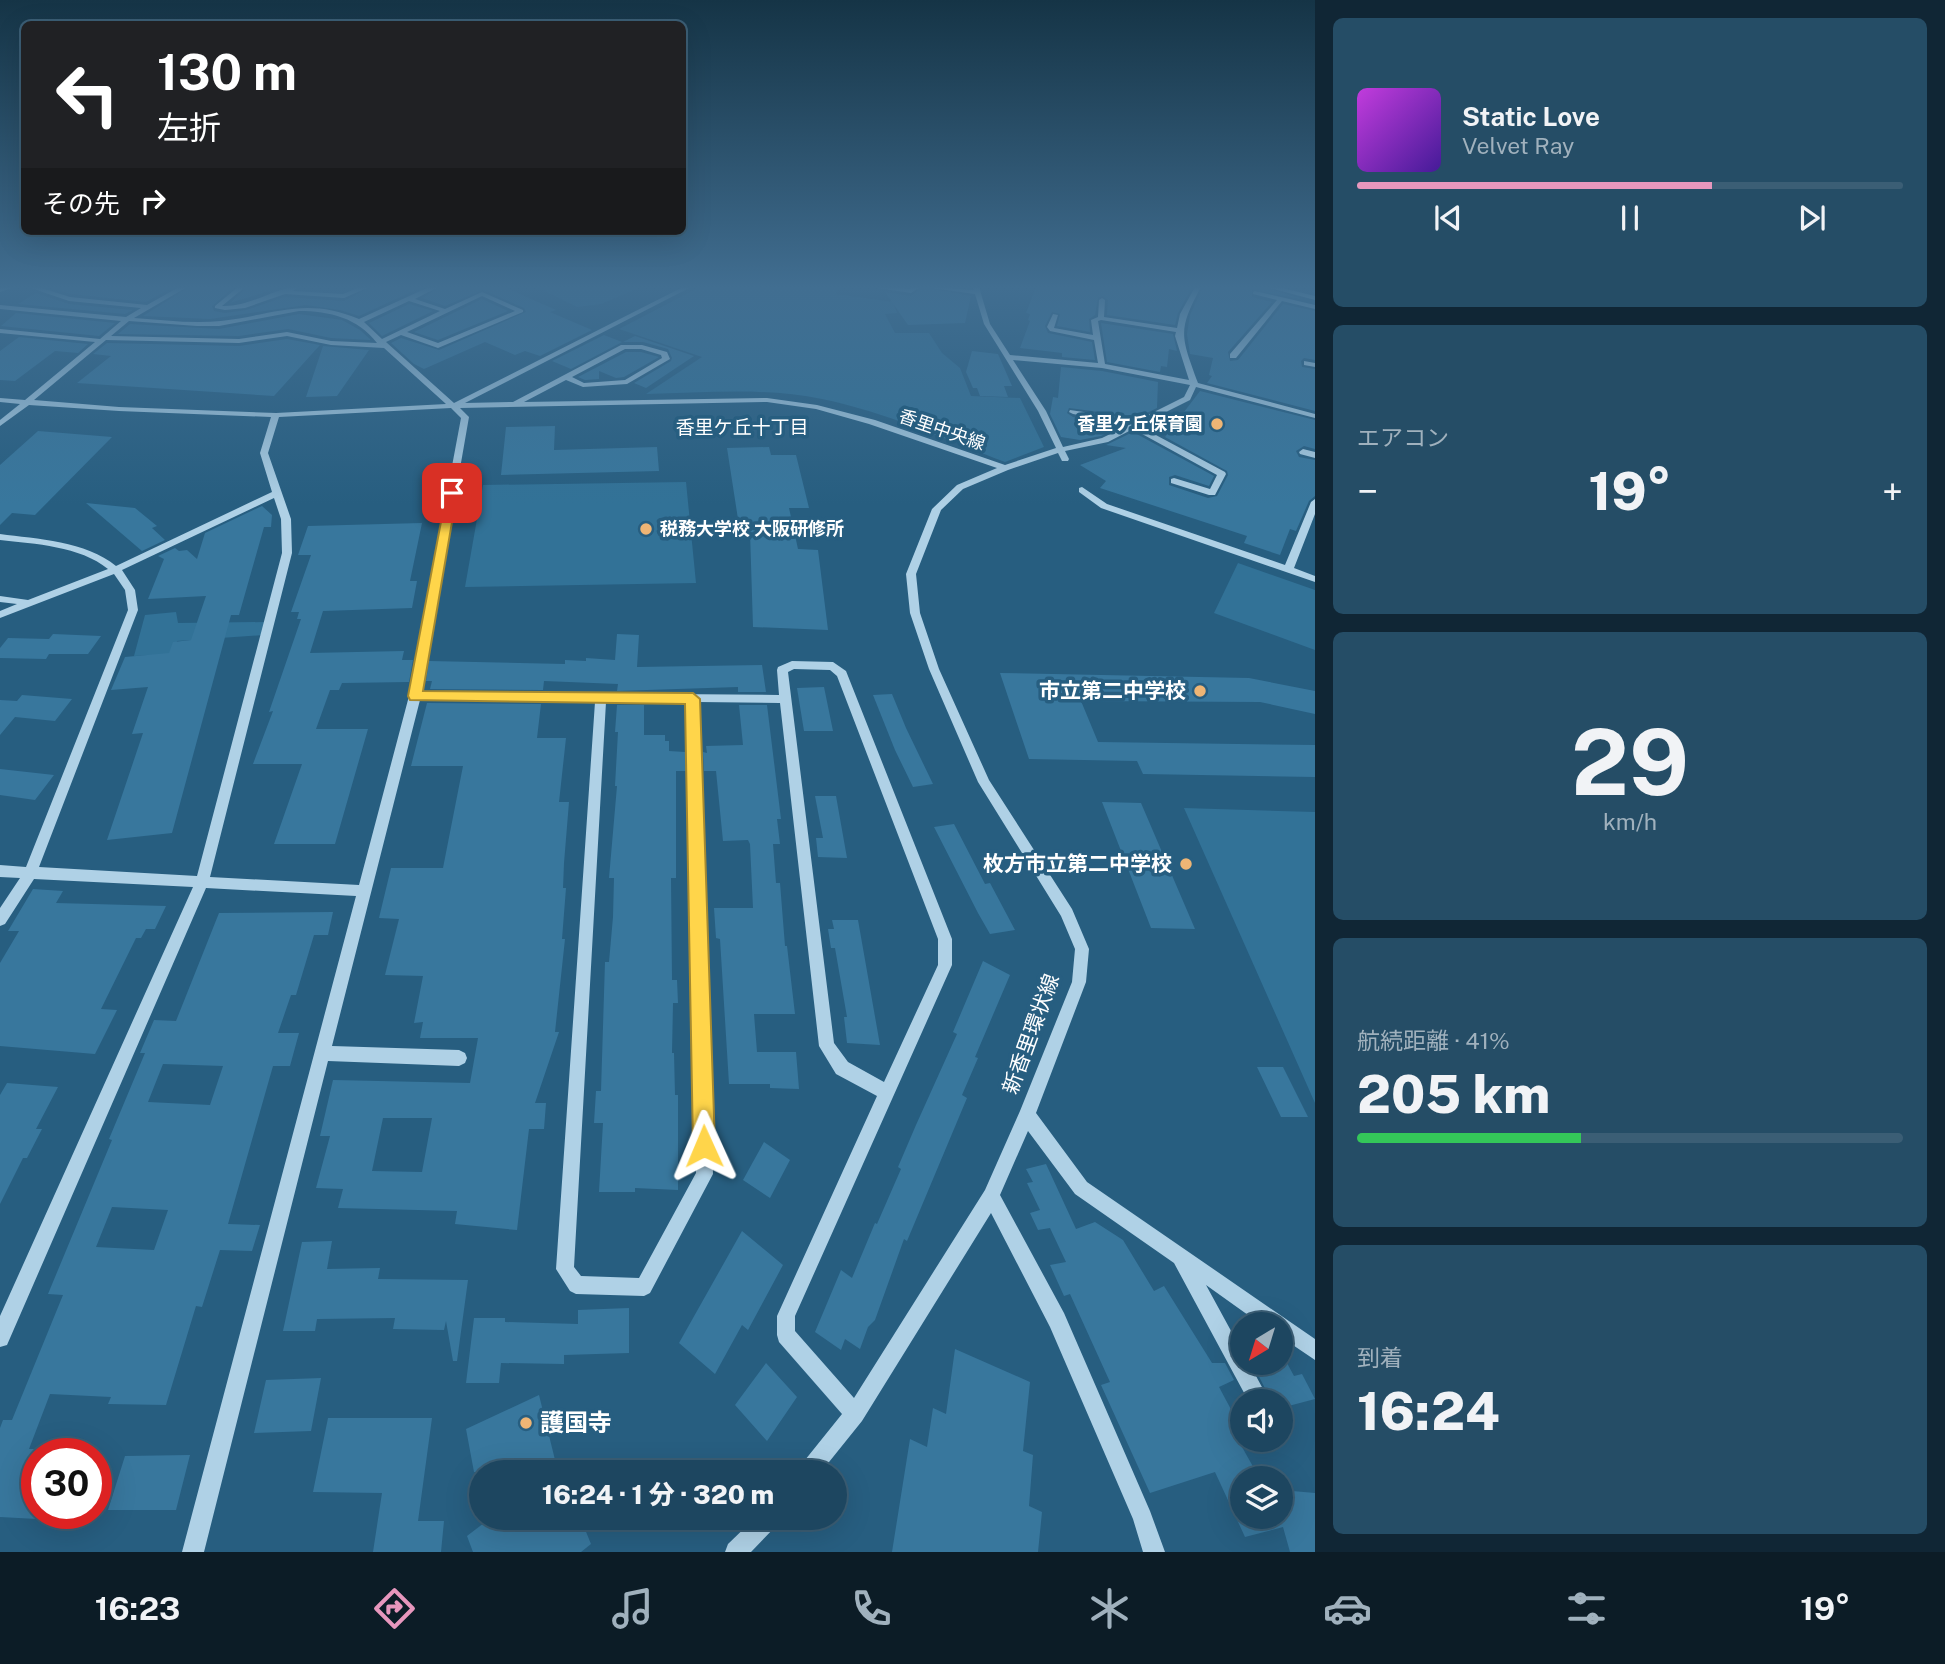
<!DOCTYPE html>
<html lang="ja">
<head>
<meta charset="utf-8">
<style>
  body { margin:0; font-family:"Public Sans","Noto Sans JP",sans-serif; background:#254d66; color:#f1f3f6; height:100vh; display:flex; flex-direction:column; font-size:26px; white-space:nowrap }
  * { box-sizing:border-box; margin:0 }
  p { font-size:23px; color:#a0b1bd }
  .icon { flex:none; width:38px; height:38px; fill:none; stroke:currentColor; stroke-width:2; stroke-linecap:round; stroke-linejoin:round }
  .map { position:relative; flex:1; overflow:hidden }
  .drawer { display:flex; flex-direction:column; gap:18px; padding:18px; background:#102635; width:630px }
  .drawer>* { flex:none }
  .top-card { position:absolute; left:21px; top:21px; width:665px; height:214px; border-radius:10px; box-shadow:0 7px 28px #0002,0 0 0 2px #3b5e75; background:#202124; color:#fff; overflow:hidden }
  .needle { width:46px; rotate:218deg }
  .buttons { position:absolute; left:1230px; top:1312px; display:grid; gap:14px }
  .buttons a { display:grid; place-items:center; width:63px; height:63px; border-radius:50%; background:#1d4660; box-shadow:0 7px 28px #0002,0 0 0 2px #3b5e75; font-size:35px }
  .speed { position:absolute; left:21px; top:1438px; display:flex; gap:14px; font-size:35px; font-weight:700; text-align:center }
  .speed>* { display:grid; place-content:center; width:91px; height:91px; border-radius:50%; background:#1d4660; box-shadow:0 7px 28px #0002,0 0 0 2px #3b5e75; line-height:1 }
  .speed .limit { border:10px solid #d22; background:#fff; color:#111 }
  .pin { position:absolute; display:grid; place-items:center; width:60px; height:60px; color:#fff; margin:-30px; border-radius:14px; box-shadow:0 4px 10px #0006 }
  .me { position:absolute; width:77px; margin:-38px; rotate:359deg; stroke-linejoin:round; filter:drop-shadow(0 0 5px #0008) }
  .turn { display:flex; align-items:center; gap:24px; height:147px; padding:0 21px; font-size:32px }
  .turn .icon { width:91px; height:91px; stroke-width:2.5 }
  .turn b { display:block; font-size:49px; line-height:60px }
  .then { display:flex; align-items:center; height:66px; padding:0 21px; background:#0003; gap:14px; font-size:26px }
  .big { font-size:52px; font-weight:800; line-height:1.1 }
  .drawer .tile { flex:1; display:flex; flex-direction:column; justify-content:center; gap:10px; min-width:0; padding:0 24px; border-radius:10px; background:#254d66 }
  .drawer .dial { align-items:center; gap:0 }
  .dial b { font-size:91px; line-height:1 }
  .song { display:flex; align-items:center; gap:21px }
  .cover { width:84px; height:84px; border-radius:10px; background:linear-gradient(135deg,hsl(290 70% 55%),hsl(260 70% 35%)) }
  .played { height:7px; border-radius:4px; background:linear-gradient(90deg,#e797bd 65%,#3b5e75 65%) }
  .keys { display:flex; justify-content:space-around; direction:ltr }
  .heat { display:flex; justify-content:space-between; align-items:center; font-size:38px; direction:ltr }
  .charge { height:10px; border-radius:5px; background:linear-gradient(90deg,#34c759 41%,#3b5e75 0) }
  .trip { position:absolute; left:469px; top:1460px; width:378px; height:70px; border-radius:35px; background:#1d4660; box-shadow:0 7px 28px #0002,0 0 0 2px #3b5e75; font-weight:800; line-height:70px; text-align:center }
  .dock { display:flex; height:112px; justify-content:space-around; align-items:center; background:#0c1c26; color:#a0b1bd }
  .dock .icon { width:49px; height:49px }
  .dock .selected { color:#e797bd }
  .dock b { font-size:32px; color:#f1f3f6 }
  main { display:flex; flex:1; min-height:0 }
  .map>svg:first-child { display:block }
  .green { fill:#327297 }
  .building { fill:#38779d; fill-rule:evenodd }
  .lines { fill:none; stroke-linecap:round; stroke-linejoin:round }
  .minor { fill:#afd1e6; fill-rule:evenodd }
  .route { fill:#ffd54a; stroke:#a68a30; stroke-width:2 }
  .poi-dot { fill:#eeb575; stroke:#275e80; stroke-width:2.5 }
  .labels { text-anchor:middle; stroke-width:7; stroke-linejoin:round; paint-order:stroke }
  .far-poi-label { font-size:18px; font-weight:bold; fill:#fff; stroke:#275e80; text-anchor:end }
  .far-street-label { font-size:18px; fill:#fff; stroke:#275e80 }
  .far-neighbourhood-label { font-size:19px; fill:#fff; stroke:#275e80 }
  .poi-label { font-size:21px; font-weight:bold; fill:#fff; stroke:#275e80; text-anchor:end }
  .street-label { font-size:21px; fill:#fff; stroke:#275e80 }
  .near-poi-label { font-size:24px; font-weight:bold; fill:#fff; stroke:#275e80; text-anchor:start }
</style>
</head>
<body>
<main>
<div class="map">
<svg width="1315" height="1552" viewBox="0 0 1315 1552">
  <rect width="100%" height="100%" fill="#275e80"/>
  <!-- green -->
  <path class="green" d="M537,287H641L601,304L577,307Z
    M700,287H837L836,294L893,302L897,313L885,314L895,333H929L942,353L960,368L971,396L1020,398L1044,447L1005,462C945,439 885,412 822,399C765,387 704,393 646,394L702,357L619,329Z
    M686,482L696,583L465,587L483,485Z
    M1238,563L1315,590V650L1214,613Z
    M176,612L178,623L267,622L263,635L177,641L175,654L134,656L145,615Z
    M1184,808L1315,812V1103Z"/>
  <!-- building -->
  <path class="building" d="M47,287H173L146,302L71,294Z
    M189,287H234L212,306L214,311L225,313L246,310L285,297L344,301L371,287H422L359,316L340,310L306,305L210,319L143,316Z
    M248,287H282L230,303Z
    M440,287H504L556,310L550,312L592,330L540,356L525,351L515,355L485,342L424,369L414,364L391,343L401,338L439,350L526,312L524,308L483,290L445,306L422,298Z
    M922,287L971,296L965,323L908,325L885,292L911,296Z
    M1036,287H1192L1178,313L1175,325L1107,315L1108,300L1103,296L1098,298L1095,315L1089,319L1090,332L1057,326L1060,314L1052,312L1045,326L1048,333L1092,342L1095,360L1062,357V353L1020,348L1030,321L1028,320L1030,314L1026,313Z
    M1203,287H1264L1302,299L1252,290V297L1272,302L1228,352L1230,361L1238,360L1283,304L1315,311V360L1304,358L1301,361L1302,367L1315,369V411L1207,383L1212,376L1209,375L1213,358L1190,354L1187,334L1190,315Z
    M36,293L69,304L133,310L125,314L18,304Z
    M482,299L508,311L438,340L414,332Z
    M409,304L433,311L382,336L369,323Z
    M16,313L115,323L99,336L1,326Z
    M299,314L342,320L360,330L371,340L331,338L288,329L239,336L118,334L130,324L219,329Z
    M1101,323L1173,334L1177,351L1169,349L1167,367L1161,366L1160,372L1107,362Z
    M604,335L622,342L571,369L552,361Z
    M635,336L694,356L646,388L634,383L671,361L672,358L668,349L643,342H623Z
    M19,337L88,344L78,353L55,351L15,381L0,380V351Z
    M287,339L320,345L274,396L77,383L111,356L93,354L107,343L239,346Z
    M323,346L369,350L337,396L306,397Z
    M972,351L998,354L1012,386H1004L1008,397L980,396L977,388H973L966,372Z
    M626,352H641L659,357L624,377L616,378L599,371V379L585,380L578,377Z
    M1061,367L1102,371L1158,382L1157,408L1138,417L1069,408L1067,413L1073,417L1122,425L1101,436L1080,440L1061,437L1050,414L1053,397L1058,398Z
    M1200,391L1315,420V449L1304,446L1296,451L1299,457L1315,460V496L1309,501L1296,531L1290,529L1280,555L1244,543L1247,536L1100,488L1106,481L1080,465L1126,448L1106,445L1133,432L1214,476L1209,486L1175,475L1169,477V485L1208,498L1217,496L1228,475L1227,471L1165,437Z
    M555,426L554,450L657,447L659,471L501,475L506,427Z
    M38,431L112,437L35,515L12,513L0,525V465Z
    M769,447L771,455H796L809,508H789L798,549L818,550L828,630L753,627L750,532H740L727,448Z
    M86,503L135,508L157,526L152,528L165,540L142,551Z
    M262,506L272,515L271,527H264L239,615H231L172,833L107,840L143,733L132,734L148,687L111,690L125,657L169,653L173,642L191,640L206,596L148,599L164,559L158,556L175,548L179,551L187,550L197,559L205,533Z
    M422,523L410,581H417L412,608L323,611L310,653L404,651L402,660H413L409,682L342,683L339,690H330L316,729H368L335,844H274L302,764H253L273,711L269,712L301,619H297L299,612H291L311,555H298L308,526Z
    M53,634L101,636L88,654H49L46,659L0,658V648L8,638L49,639Z
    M617,634L639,635L637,667L762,665L766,692H738V687L617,691L618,684L544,681L543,690L430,689L432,681H426L429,661L565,664V660L586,661V658L615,660Z
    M1000,673L1249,678L1315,691V714L1260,702L1081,701L1098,742L1315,745V777L1143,774L1137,761L1029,759Z
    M824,687L833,731H804L797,688Z
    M892,694L906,728L933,784L913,787L895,750L873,695Z
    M22,695L72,699L55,721L15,717L0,735V700L17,701Z
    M427,703L541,704L537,738H566L559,802H569L564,863L563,888H566L562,939H565L555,1032H559L535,1103H546L544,1129H529L517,1230L455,1224L457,1211L338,1208L343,1189L316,1188L330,1136H320L333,1080L470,1083L478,1038H420L423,1022L414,1023L423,976L385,975L399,919L379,918L391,868H443L463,766H411ZM383,1118H432L422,1172L372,1171Z
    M617,705H644V735H665V741H669V751L685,752L686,771H676V878H671L672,980H677L678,1003H673L672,1053H674L675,1095H678V1190L635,1188V1192H599L603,1123H594L596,1091H601L605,962H609L613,917L614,878H609L617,786H615L618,732H615Z
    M739,705H767L781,819H777L780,844H773L776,883H780L785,946H787L795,1014H754L757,1052H796L799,1089L770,1088V1084H729L720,939L716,938L714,908H753L750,844L748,840L723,841L716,771H704L703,752L707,753L706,746L743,745Z
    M0,769L54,775L35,800L0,795Z
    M815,796H836L847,858L818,857L816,838H823Z
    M1102,802L1141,803L1195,929L1151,928Z
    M954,824L985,884L990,883L1015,930L990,934L978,913L934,827Z
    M33,889L63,891L56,903L166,906L155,929H146L141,938H136L101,1009L117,1010L95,1054L0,1046V963L19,931H8Z
    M333,912L328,935H314L296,995H291L278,1033H299L290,1066H273L228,1224L260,1225L252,1251L220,1250L202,1307L196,1306L166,1405L108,1404L111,1397L50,1394L29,1449H37V1519L0,1517V1428L3,1420H12L63,1295L48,1294L112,1140L109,1139L145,1053H140L154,1020L176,1021L219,913ZM163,1064L223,1066L210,1105L148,1102ZM112,1207L168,1210L154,1250L96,1247Z
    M832,920H858L880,1045L847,1043L844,1017H847L835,948H831L828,929H834Z
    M983,961L1010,975L975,1057L978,1058L962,1095L967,1098L907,1241L904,1239L875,1320L868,1327L860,1349L845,1339L841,1350L815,1332L841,1270L852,1278L875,1223L877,1224L901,1169L898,1167L916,1125L957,1034L953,1032Z
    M1257,1067H1283L1308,1117H1281Z
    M7,1083L58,1087L36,1129H42L27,1158H23L0,1204V1095Z
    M764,1142L790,1160L770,1198L743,1180Z
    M1046,1164L1076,1229L1095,1222L1123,1240L1154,1291L1164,1286L1212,1363H1225L1234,1380L1219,1387L1242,1430V1447L1260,1479H1242V1517H1281V1490L1315,1493V1552H1290L1283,1527L1245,1537L1215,1472L1150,1493L1101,1385L1110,1382L1070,1294L1064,1296L1050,1265L1066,1262L1050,1228L1038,1230L1030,1213L1040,1210L1027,1183L1033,1182L1026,1169Z
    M742,1231L783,1265L748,1330L742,1325L715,1374L679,1343Z
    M332,1241L327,1269L380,1268L378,1279L468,1280L457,1361H453L446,1321L444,1330L393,1329L395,1318L317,1319L315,1331H283L302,1242Z
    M629,1308V1353L564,1355V1364L501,1363L499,1383H466L474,1318H505V1322L578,1324V1310Z
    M955,1349L1030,1382L1023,1451L1033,1455L1029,1506L1042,1512L1038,1552H892L910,1439L927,1447L933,1408L946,1414Z
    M766,1363L797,1397L767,1441L735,1405Z
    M1252,1363H1287L1294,1376L1302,1374L1315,1399L1281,1408V1402H1272Z
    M321,1378L311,1431L254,1433L266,1380Z
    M539,1395L558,1472H474L466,1429Z
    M328,1418H432L418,1521H444L441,1552H373L382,1493L313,1492Z
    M190,1455L176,1510H108L125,1456Z
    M483,1517H580L591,1544L581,1552H473L467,1536L484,1523Z"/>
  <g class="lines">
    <!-- minor -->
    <path class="minor" d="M13,287L12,288L0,292V288Z
      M28,287H38L70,297L147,305L179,287H187L134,318C163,320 193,324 221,321C274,315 305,296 359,319L429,287H438L415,299L445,309L482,292L523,310V312L438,348L401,335L386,342L454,403L683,287H691L465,403L513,402L621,345H642L667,352L670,359L627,384L583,387L566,380L524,402L767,398L817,405L875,420L1005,465L1056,448L1038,411L984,324L975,294L925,287L974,290L973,287H979L990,324L1010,355L1098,363L1094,340L1050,331L1047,327L1053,314L1058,315L1054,328L1093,335L1091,320L1098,317L1099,300L1102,298L1105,300L1104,317L1177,328L1180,314L1195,287H1201C1177,331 1181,336 1198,383L1315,414V418L1196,387L1190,400L1146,422L1145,425L1139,426L1225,472L1226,474L1215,495H1209L1171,483V479L1174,478L1210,489L1217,475L1133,429L1108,442L1065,451L1069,459L1068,461H1062L1058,453L1008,470L963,489L941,510L916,574L920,613L939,669L989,780L1072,909L1089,949L1086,982L1036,1113L1087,1182L1315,1339V1360L1281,1337V1325H1262L1206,1285L1242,1351V1363H1249L1270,1402H1249L1174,1263L1075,1194L1028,1131L1000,1195L1064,1313L1150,1511L1165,1552H1143L1133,1519L1050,1327L991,1213L862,1421L821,1472H798L801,1465L842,1414L779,1342L777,1335V1316L877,1096L836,1074L819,1046L780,703L699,702L713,1174L650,1293L644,1296L576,1294L570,1291L556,1269L595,702L420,700L332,1046L459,1050L465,1053L467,1058L465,1063L459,1066L328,1061L204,1552H182L356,896L206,888L7,1345L0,1347V1316L193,887L34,879L5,924L0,926V908L20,878L0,877V865L26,867L128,610L125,590L114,574L0,618V611L17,604L0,602V596L28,600L108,569C80,546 35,544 0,540V534C37,539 86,541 116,566L272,492L260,453L271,417L119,411L29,405L0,426V420L20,404L0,402V398L25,400L95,342L0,333V329L100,339L121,321L0,309V305L126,317L141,308L69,301ZM482,296L515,311L438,343L407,332ZM409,301L440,311L382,339L364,322ZM299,311C330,311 358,318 377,343L331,341L287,332L239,339L111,336L129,321L197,326H219ZM1101,320L1176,332L1175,336L1189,380L1105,364L1098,321ZM287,336L331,345L384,348L446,404L276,413L119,407L34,400L106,340L239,343ZM625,349H641L661,355L662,358L625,380L584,383L572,377ZM1013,360L1102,368L1190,385L1184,397L1138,420L1070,410L1069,412L1073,414L1131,424L1102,438L1063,447L1046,411ZM767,402L816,409L869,424L997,468L957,485L932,509L906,574L910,613L929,669L978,782L1061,916L1075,949L1072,982L1020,1111L985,1190L854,1398L795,1331V1316L952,965V939L846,671L833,662L792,661L778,667L777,670L779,695L421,692L469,417L460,408ZM451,408L461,418L409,696L359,885L210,877L292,553L291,519L268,453L279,417ZM274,498L281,519L282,553L197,876L39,867L138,610L135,590L122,570ZM794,669L830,670L837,676L938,939V965L884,1082L848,1062L834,1043L788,672ZM606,702H687L696,1173L639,1278L581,1276L574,1267Z
      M238,287H245L222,306C252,307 274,287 299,287L293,291L343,294L360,287H369L344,298L285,294L245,308L225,310L215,308V306Z
      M871,287L910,289L920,287L911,293Z
      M1266,287H1278L1315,296V300Z
      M1255,291L1315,305V309L1282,301L1236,358H1230V354L1277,300L1253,294V292Z
      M1304,361L1315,363V367L1304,365Z
      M1303,449L1315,452V458L1300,454L1299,452Z
      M1082,487L1107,504L1285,565L1311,502L1315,499V514L1294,568L1315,576V582L1101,508L1079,492V488Z
      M756,1517H781L778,1524L751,1552H725L728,1544Z"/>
  </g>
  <!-- sky -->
  <linearGradient id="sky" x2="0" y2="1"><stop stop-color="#153446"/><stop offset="0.57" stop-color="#416e91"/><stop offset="1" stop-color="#416e91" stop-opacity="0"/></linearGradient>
  <rect width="1315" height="504" fill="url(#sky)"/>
  <!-- route -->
  <path class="route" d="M447,490L457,493L423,691L693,693L700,699L715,1146L712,1153L704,1157L697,1153L693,1146L685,704L410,700L408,696Z"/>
  <!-- markers -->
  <g class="poi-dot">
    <circle cx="1217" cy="424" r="7"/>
    <circle cx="646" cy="529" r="7"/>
    <circle cx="1200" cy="691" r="7"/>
    <circle cx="1186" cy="864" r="7"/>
    <circle cx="526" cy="1423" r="7"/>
  </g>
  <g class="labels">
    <!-- far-poi labels -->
    <g class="far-poi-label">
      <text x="1203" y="430">香里ケ丘保育園</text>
      <text x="660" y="535" text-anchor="start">税務大学校 大阪研修所</text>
    </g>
    <!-- far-street labels -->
    <g class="far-street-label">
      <text transform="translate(942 430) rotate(19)" y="6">香里中央線</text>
    </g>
    <!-- far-neighbourhood labels -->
    <g class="far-neighbourhood-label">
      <text x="742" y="434">香里ケ丘十丁目</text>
    </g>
    <!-- poi labels -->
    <g class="poi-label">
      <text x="1186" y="698">市立第二中学校</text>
      <text x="1172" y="871">枚方市立第二中学校</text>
    </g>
    <!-- street labels -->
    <g class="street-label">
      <text transform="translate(1031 1034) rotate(-70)" y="7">新香里環状線</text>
    </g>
    <!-- near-poi labels -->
    <g class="near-poi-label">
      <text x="540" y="1431">護国寺</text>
    </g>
  </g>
</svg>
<div class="buttons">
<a><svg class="needle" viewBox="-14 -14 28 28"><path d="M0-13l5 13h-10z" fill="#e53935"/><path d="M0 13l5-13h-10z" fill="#a0b1bd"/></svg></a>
<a><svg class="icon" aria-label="sound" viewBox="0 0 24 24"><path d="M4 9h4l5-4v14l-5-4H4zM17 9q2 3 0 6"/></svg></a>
<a><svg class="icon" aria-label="layers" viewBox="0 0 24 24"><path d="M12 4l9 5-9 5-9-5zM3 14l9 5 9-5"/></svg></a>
</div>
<div class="speed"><div class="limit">30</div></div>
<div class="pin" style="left:452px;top:493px;background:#d93025"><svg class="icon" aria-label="arrive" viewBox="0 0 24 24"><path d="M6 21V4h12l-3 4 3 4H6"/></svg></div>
<svg class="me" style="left:704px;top:1146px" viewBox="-20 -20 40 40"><path d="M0-17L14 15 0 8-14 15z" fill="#ffd54a" stroke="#fff" stroke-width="4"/></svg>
<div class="trip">16:24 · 1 分 · 320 m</div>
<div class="top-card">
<div class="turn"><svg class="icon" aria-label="left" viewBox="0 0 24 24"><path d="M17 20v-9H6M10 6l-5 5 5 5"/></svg><div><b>130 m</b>左折</div></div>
<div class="then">その先<svg class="icon" aria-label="right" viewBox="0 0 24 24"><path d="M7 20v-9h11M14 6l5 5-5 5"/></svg></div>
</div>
</div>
<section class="drawer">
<div class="tile">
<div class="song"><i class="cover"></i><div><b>Static Love</b><p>Velvet Ray</p></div></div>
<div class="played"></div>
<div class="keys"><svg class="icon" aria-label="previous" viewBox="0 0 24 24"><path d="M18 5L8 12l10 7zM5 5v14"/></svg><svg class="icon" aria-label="pause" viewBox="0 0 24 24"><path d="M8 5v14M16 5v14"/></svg><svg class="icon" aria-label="next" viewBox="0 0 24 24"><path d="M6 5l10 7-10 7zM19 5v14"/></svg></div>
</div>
<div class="tile"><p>エアコン</p>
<div class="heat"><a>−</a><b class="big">19°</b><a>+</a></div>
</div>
<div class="tile dial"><b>29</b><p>km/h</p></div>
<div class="tile"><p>航続距離 · 41%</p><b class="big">205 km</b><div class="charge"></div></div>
<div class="tile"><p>到着</p><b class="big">16:24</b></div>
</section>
</main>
<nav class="dock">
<b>16:23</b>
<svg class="icon selected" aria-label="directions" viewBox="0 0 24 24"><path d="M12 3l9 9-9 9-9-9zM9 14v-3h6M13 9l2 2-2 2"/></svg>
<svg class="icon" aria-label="music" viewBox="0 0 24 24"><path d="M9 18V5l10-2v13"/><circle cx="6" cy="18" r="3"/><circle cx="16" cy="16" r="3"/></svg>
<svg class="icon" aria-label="phone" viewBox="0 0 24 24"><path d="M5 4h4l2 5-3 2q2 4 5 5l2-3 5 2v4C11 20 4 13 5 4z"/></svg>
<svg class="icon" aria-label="climate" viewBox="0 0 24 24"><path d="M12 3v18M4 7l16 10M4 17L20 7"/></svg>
<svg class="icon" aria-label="car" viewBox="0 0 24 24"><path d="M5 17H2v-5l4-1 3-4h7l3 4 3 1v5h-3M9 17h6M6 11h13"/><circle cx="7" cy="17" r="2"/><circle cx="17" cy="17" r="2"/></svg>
<svg class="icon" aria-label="filters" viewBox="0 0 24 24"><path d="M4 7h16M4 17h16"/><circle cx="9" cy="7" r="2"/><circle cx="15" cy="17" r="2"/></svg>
<b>19°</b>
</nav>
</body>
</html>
